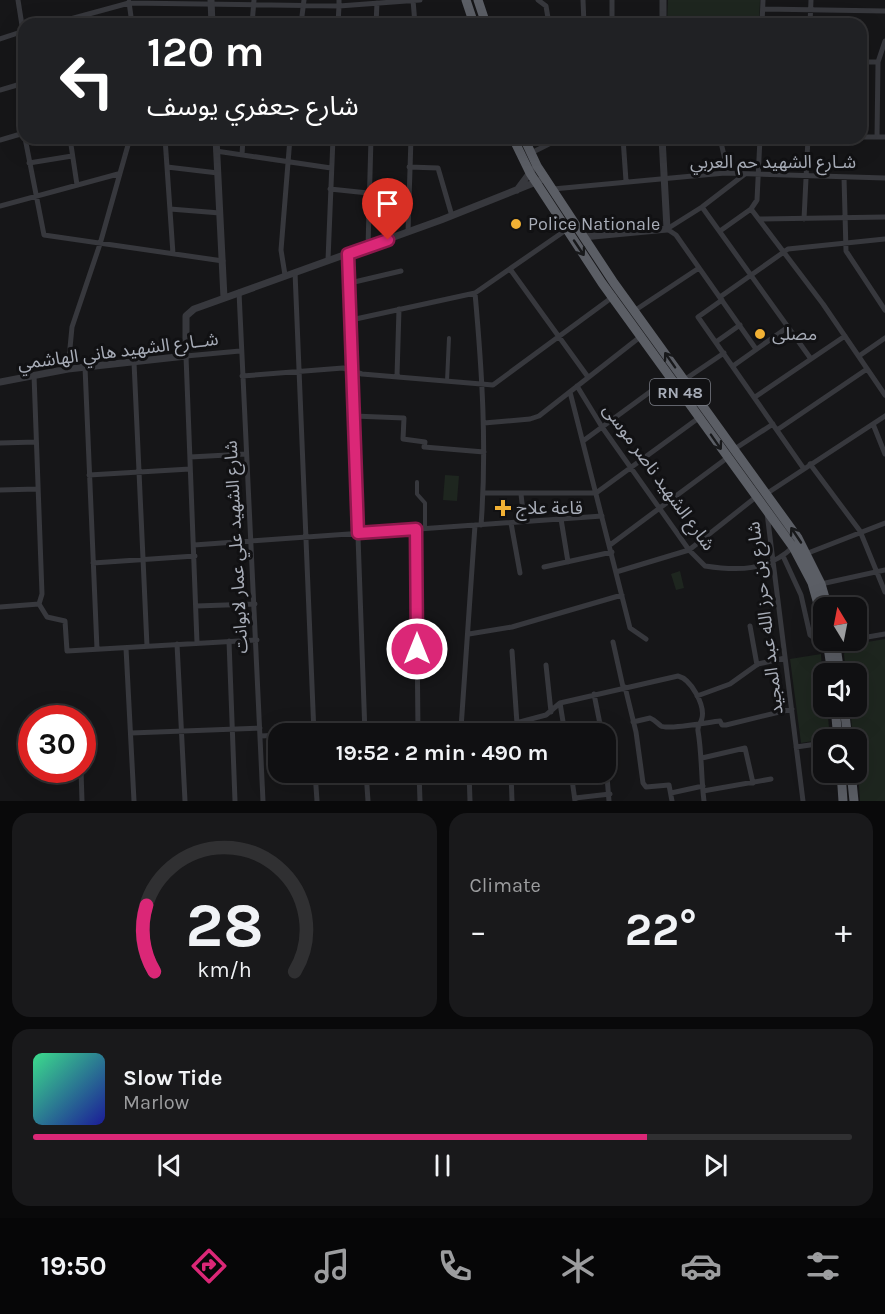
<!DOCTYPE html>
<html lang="en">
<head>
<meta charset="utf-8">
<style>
  body { margin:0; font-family:Karla,"Noto Sans Arabic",sans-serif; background:#19191b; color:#f1f3f6; height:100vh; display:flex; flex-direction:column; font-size:22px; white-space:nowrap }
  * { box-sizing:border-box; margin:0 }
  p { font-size:20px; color:#9c9d9f }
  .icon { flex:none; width:33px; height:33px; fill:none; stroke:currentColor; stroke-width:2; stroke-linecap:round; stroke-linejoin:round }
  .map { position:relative; height:801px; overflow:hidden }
  .drawer { display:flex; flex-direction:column; gap:12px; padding:12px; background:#09090a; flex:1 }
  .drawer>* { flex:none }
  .banner { position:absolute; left:18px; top:18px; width:849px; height:126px; border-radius:18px; box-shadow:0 6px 24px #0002,0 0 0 2px #303032; background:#202124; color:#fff; overflow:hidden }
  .needle { width:39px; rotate:350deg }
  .controls { position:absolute; left:813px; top:597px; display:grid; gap:12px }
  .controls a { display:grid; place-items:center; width:54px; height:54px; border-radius:12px; background:#101012; box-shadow:0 6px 24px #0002,0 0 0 2px #303032; font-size:30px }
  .speed { position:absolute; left:18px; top:705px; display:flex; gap:12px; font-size:30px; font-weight:700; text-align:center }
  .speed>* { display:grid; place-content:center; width:78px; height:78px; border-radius:50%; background:#101012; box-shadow:0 6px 24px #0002,0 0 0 2px #303032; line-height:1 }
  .speed .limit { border:9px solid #d22; background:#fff; color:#111 }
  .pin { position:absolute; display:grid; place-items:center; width:51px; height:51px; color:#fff; margin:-62px -26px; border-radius:50% 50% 50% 0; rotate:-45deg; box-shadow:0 0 6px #0007 }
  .pin .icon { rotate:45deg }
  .me { position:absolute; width:66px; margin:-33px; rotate:0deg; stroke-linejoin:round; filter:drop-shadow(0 0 4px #0008) }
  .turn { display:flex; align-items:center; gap:21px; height:126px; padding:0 30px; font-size:27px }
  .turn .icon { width:78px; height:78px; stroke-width:2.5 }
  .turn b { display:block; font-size:42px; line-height:51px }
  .big { font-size:45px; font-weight:700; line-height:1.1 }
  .drawer .card { flex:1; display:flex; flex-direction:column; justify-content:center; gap:9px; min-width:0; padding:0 21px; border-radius:18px; background:#19191b }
  .drawer .dial { align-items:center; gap:0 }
  .dial svg { height:156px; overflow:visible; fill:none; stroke:#303032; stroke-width:7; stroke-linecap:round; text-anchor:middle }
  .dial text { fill:#f1f3f6; stroke:none }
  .song { display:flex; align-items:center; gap:18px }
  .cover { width:72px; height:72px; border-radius:9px; background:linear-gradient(135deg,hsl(150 70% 55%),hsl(240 70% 35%)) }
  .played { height:6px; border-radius:3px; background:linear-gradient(90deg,#db2777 75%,#303032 75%) }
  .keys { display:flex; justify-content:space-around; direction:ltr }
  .heat { display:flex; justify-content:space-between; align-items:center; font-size:33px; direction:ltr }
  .drawer .tiles { flex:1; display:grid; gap:12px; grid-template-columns:1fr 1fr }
  .card:last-child { grid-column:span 2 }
  .trip { position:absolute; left:268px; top:723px; width:348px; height:60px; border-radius:18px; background:#101012; box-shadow:0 6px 24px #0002,0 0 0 2px #303032; font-weight:700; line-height:60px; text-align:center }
  .tabs { display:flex; height:96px; justify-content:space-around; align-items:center; background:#060607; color:#9c9d9f }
  .tabs .icon { width:42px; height:42px }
  .tabs .selected { color:#db2777 }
  .tabs b { font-size:27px; color:#f1f3f6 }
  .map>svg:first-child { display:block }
  .green { fill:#1e261f }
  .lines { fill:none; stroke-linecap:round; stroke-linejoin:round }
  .pedestrian { stroke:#37383d; stroke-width:4 }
  .minor { stroke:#37383d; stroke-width:5 }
  .tertiary { stroke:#37383d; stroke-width:7 }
  .trunk { stroke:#5b5e65; stroke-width:9 }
  .oneway { stroke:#18191b }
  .route-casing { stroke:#8e194d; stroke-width:15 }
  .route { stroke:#db2777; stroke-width:10 }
  .poi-dot { fill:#f2b134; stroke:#111113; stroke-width:2 }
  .labels { text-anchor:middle; stroke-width:6; stroke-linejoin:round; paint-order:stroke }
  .shield { fill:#111113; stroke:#7b7e86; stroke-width:1.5 }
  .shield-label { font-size:16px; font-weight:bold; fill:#a8adb8 }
  .street-label { font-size:18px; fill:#a8adb8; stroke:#111113 }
  .poi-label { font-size:18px; fill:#a8adb8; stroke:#111113; text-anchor:start }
</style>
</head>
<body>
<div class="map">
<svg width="885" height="801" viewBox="0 0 885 801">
  <rect width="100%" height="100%" fill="#161618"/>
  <!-- green -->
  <path class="green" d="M668,0H760L759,24H667Z
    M445,475L459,476L457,501L443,500Z
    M680,571L684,588L676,590L671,574Z
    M885,639V801H860L856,740L853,739L850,707L856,706V674L846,673L844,654L849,645Z
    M821,654L824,706L827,707L830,738L801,743L790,659Z"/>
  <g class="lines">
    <!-- pedestrian -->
    <path class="pedestrian" d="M447,381L449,338
      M417,482V494L425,503V529"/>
    <!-- minor -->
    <path class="minor" d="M18,0L24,38
      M339,0V6L420,0
      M413,0L415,24
      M538,0L546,6L549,24
      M583,0L584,24
      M129,2L132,24
      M763,9L885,11
      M52,24L129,3L339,6L338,24
      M252,24L254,0
      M301,24L304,0
      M376,24L377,3
      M612,24V0
      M762,24L763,0
      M810,24L811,0
      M0,39L24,31
      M861,62H878
      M0,90L24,83
      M861,137H885
      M877,137L878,62L885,41
      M25,138L44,235L223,261
      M70,138L77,185
      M165,138L173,254
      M623,138L626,181
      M720,138L728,173
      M0,140L24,133
      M623,140L647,138
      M216,151L331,168
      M531,153L561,138
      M242,155L243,138
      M29,163L72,156
      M167,167L218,173
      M409,167L438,168L452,216
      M745,174L702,207L667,229L676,235L756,349
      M844,177L846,251L885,310
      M330,189L368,193
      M553,189L725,173L885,178
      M0,206L118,174
      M702,207L811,359
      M170,209L220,213
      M751,209L823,304L885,395
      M759,219L885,217
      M804,219L808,138
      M720,231L751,209L757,200L760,138
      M408,232L411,138
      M368,247L371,138
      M348,254L365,734
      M328,260L333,138
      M510,269L588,377
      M295,272L314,734
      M285,275L281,250L290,138
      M350,283L401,271
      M239,292L263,801
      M475,293C482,371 487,448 481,525
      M720,297L788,249L885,239
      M722,300L698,317L804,469
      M634,311L699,268
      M351,320L475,293L566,230
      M716,342L740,325
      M859,356L885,338
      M134,362L147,646
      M733,366L788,327
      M85,367L97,649
      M68,369L72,327L100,244L130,138
      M34,375L42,594L39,604
      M242,376L343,368L362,374L493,385L614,296
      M397,376L399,309
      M684,380L724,353
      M577,386L602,427L689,550L705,566C738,571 768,571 793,547
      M570,392L630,628L646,639
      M755,397L845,336
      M354,416L404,418L403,439L425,442L424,447L484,452
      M484,423L530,419L539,416L640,337
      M873,424L885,454
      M777,430L867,369
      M583,441L669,378
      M0,443L36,442
      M733,450L773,424
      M190,457L246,454
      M810,464L860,531L885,592
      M89,475L190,469
      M0,490L37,489
      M484,493H596L700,417
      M521,494L524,521
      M766,494L885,416
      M767,513L803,801
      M561,519L568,562
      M511,523L520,573
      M416,529L418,732
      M194,545L602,516
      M610,545L727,458
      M808,553L885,523
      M783,556L801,595L810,635L820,642L827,641
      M93,563L195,556
      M544,567L612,552
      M616,572L689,550L756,497
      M821,584L885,570
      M39,604L47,617L65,621L67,651L257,640
      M196,606L255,604
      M0,607L39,604
      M750,626L757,665
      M469,634L512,627L622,595
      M856,639L885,634
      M229,641L235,801
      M613,642L623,687
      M835,642L845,640
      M197,643L186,356L240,351
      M177,644L185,801
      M126,648L134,801
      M512,651L517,724
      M546,665L551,712
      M625,687L636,732L643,783L646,787L669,785L672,801
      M594,694L602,734
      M697,696L730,684L758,664L785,658
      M560,703L565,734
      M633,722L650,718C655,720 657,723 661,726C667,730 709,722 720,721L722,725H726L792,709
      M461,728L475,525
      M131,733L260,728
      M322,734L508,725L546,715L560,703L678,676C691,679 705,705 702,718C701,724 697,725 698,731C702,754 701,778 704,801
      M261,736L279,735
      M796,747L824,743
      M702,758L745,748L753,783
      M606,764L609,801
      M81,770L82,801
      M315,772L317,801
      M366,772L368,801
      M419,772L420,801
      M469,772L470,801
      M511,772L512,801
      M571,772L575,801
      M703,791L771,779
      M671,793L703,786
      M575,798L610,794"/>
    <!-- tertiary -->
    <path class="tertiary" d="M211,0L212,24
      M663,24V0
      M216,138L224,298
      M517,190L532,170
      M583,237L667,229L662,138
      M0,382L68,369L186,356V316L194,309L441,220L546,178"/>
    <!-- trunk -->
    <path class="trunk" d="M466,0L474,24
      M478,0L486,24
      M513,138L530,173L602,283L793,547L812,583L824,625
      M524,138L537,166L614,283L798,538L821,584L828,608
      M827,640L832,674
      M835,640L840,674
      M835,706L838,740
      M844,706L848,740
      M841,772L843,801
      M851,772L854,801"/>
  </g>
  <!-- one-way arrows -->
  <defs><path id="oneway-shaft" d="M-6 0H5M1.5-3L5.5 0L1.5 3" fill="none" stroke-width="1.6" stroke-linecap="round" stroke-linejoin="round" transform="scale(1.5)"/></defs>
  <g class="oneway">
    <use href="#oneway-shaft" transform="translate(579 248) rotate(56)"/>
    <use href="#oneway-shaft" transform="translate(670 360) rotate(-125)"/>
    <use href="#oneway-shaft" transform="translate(716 442) rotate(55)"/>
    <use href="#oneway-shaft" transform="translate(796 535) rotate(-124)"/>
  </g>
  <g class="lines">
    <!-- route casing -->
    <g class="route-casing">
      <path id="route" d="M388,240L348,254L358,533L416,529L417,649"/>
    </g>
    <!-- route -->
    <use href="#route" class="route"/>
  </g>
  <!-- markers -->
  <g class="poi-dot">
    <circle cx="516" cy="224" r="6"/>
    <circle cx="760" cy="334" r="6"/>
    <path d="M500 499h6v6h6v6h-6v6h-6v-6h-6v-6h6z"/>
  </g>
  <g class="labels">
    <!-- shield labels -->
    <rect class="shield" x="650" y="379" width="60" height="26" rx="4.5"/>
    <g class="shield-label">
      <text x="680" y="398">RN 48</text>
    </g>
    <!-- street labels -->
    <g class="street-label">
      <text x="773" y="168">شـارع الشهيد حم العربي</text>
      <text transform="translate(118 351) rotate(-7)" y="6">شــارع الشهيد هاني الهاشمي</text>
      <text transform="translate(659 477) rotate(54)" y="6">شارع الشهيد ناصر موسى</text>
      <text transform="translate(236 547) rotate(-93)" y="6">شارع الشهيد علي عمار لابوانت</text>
      <text transform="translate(765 618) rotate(-97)" y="6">شارع بن حرز الله عبد المجيد</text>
    </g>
    <!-- poi labels -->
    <g class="poi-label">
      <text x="528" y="230">Police Nationale</text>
      <text x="772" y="340">مصلى</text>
      <text x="516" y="514">قاعة علاج</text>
    </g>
  </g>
</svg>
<div class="controls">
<a><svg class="needle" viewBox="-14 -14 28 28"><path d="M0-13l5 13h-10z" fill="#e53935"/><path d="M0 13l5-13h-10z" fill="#9c9d9f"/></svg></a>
<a><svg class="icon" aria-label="sound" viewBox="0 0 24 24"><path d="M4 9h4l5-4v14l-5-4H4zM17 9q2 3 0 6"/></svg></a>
<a><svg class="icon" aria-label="search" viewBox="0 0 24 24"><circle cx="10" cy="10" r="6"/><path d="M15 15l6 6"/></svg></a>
</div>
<div class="speed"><div class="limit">30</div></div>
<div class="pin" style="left:388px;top:240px;background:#d93025"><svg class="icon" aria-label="arrive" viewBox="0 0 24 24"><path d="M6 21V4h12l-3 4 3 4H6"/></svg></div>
<svg class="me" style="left:417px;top:649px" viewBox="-20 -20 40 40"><circle r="17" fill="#db2777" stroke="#fff" stroke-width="3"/><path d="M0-11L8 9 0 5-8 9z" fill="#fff"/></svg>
<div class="trip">19:52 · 2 min · 490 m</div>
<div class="banner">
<div class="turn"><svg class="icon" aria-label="left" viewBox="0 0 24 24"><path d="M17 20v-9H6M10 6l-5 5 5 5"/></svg><div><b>120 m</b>شارع جعفري يوسف</div></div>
</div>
</div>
<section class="drawer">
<div class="tiles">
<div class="card dial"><svg viewBox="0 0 100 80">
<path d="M14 69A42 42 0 1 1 86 69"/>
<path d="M14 69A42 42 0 0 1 10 35" stroke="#db2777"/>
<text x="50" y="56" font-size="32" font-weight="700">28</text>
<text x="50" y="72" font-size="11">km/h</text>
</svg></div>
<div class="card"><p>Climate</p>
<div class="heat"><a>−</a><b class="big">22°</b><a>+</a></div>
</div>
<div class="card">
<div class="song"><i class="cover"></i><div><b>Slow Tide</b><p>Marlow</p></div></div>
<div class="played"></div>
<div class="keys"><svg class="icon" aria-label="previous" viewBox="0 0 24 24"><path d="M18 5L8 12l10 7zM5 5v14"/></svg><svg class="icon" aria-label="pause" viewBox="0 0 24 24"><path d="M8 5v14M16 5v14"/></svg><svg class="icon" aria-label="next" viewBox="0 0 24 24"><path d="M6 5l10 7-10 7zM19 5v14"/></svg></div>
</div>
</div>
</section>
<nav class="tabs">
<b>19:50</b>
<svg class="icon selected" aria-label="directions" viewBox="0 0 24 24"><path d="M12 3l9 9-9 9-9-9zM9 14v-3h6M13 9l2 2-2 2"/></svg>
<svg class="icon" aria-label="music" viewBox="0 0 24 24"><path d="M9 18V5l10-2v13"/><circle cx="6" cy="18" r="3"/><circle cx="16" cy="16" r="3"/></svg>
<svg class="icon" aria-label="phone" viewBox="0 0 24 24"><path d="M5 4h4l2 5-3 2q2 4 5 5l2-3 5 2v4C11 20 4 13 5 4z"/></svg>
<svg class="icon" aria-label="climate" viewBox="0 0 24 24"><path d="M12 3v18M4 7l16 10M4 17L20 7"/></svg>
<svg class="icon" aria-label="car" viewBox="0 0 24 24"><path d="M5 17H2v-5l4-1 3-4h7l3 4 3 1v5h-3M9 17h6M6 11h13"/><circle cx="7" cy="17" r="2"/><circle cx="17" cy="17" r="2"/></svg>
<svg class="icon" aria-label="filters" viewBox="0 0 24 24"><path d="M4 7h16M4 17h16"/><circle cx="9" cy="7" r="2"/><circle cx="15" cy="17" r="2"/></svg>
</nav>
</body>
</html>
